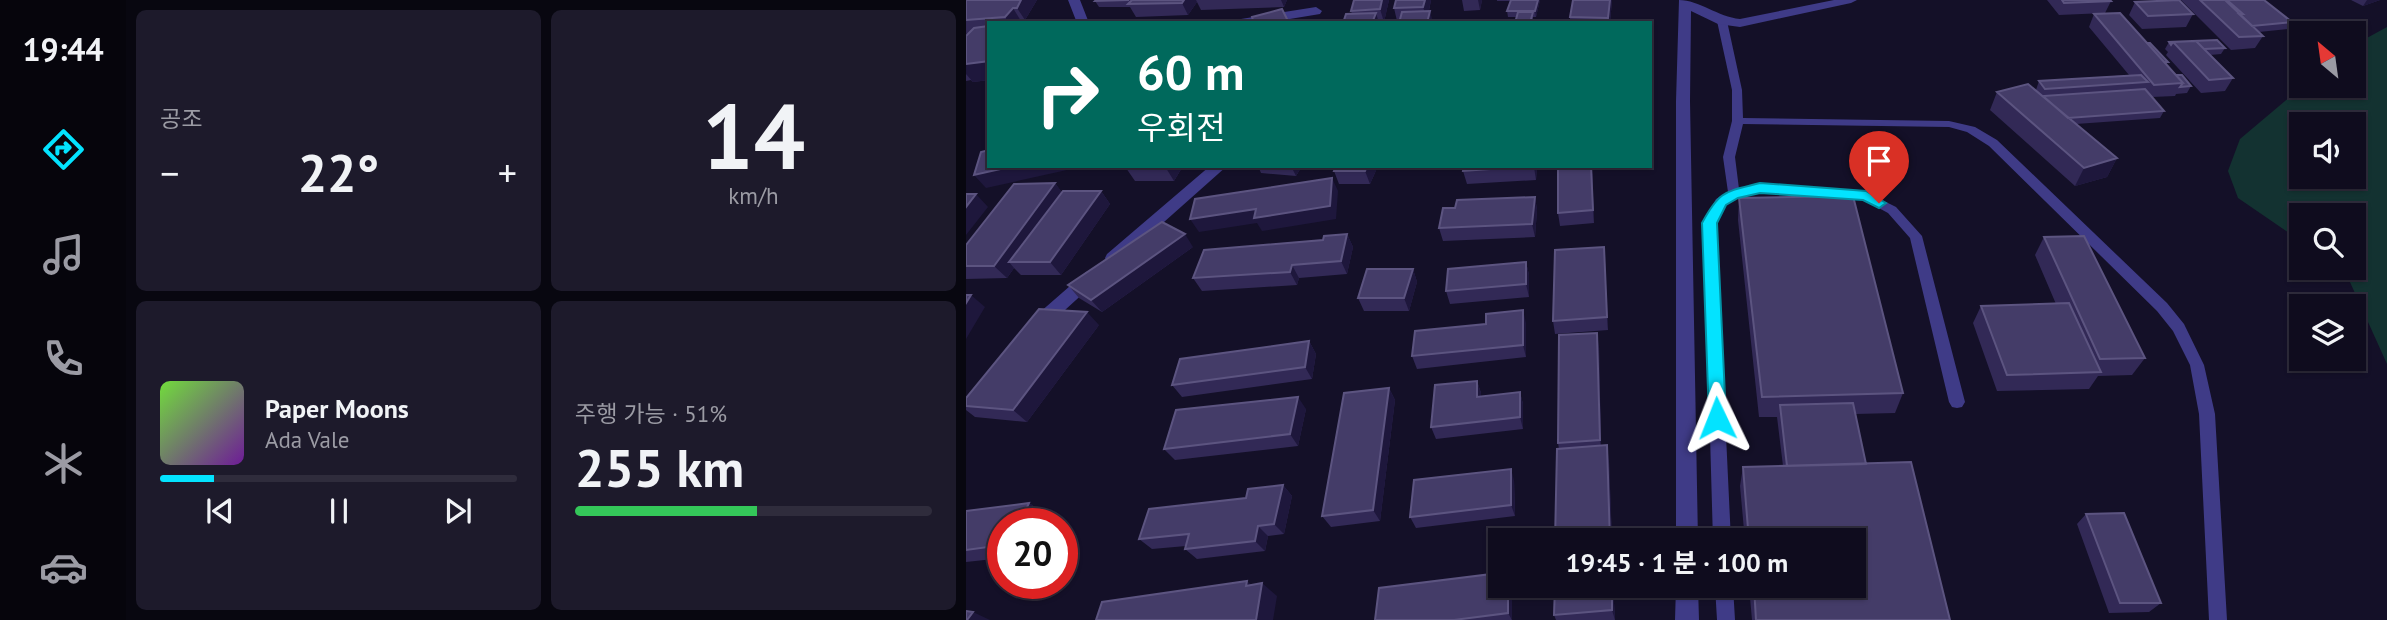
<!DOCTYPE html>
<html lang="ko">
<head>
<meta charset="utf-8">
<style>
  body { margin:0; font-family:"PT Sans","Noto Sans KR",sans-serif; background:#1d1a2b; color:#f1f3f6; height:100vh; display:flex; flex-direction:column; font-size:26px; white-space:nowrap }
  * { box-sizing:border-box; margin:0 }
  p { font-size:23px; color:#9b9ba4 }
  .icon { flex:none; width:38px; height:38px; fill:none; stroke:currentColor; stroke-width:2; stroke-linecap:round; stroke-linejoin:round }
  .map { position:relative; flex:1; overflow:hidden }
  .side { display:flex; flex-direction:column; gap:10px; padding:10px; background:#080710; width:840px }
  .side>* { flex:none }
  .banner { position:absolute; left:21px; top:21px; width:665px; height:147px; border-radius:0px; box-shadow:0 2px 5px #0004,0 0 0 2px #2f2c3c; background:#00695c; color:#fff; overflow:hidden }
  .needle { width:46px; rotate:331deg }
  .fabs { position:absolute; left:1323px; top:21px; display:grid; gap:14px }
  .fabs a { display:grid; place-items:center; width:77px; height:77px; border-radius:0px; background:#0f0c1e; box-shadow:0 2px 5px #0004,0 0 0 2px #2f2c3c; font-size:35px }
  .speed { position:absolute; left:21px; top:508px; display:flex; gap:14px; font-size:35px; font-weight:700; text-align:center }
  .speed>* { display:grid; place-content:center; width:91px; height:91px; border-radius:50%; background:#0f0c1e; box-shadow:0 2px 5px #0004,0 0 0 2px #2f2c3c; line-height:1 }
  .speed .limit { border:10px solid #d22; background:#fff; color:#111 }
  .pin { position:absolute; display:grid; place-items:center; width:60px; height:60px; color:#fff; margin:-72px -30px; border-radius:50% 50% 50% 0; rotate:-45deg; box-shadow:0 0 7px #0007 }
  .pin .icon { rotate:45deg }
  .me { position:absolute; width:77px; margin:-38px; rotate:358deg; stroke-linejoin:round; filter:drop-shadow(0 0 5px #0008) }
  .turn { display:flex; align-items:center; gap:24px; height:147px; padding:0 35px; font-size:32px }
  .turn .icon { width:91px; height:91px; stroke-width:2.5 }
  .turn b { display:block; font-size:49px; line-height:60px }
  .big { font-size:52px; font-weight:700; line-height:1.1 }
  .side .widget { flex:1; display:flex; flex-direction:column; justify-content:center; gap:10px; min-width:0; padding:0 24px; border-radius:10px; background:#1d1a2b }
  .side .dial { align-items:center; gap:0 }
  .dial b { font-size:91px; line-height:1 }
  .song { display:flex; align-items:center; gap:21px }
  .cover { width:84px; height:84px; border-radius:10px; background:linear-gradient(135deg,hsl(100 70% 55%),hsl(280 70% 35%)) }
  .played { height:7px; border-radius:4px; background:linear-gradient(90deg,#03e3ff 15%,#2f2c3c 15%) }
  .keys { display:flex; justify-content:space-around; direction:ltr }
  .heat { display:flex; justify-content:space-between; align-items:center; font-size:38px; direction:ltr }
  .charge { height:10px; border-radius:5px; background:linear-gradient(90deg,#34c759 51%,#2f2c3c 0) }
  .side .tiles { flex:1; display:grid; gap:10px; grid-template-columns:repeat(2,1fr) }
  .trip { position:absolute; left:522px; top:528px; width:378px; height:70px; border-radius:0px; background:#0f0c1e; box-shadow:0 2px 5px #0004,0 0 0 2px #2f2c3c; font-weight:700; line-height:70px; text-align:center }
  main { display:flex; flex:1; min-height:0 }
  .tabs { display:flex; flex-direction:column; width:126px; justify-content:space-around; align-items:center; background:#06050c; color:#9b9ba4 }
  .tabs .icon { width:49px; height:49px }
  .tabs .selected { color:#03e3ff }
  .tabs b { font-size:32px; color:#f1f3f6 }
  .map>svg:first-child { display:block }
  .green { fill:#133231; fill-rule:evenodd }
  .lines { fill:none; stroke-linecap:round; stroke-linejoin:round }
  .lane { fill:#3f3b87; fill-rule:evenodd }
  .street { fill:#3f3b87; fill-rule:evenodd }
  .wall { fill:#322956 }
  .shaded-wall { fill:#1e173c }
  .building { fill:#443c68; stroke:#5c5480; stroke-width:2 }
  .route { fill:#03e3ff; stroke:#0294a6; stroke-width:2 }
</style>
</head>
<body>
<main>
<nav class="tabs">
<b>19:44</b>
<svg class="icon selected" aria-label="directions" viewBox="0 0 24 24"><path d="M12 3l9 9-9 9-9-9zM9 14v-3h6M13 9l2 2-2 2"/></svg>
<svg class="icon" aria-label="music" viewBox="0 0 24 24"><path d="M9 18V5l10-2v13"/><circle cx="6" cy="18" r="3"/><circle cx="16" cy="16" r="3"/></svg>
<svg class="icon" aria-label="phone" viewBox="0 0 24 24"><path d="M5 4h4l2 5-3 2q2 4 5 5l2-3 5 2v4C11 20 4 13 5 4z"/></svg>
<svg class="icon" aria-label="climate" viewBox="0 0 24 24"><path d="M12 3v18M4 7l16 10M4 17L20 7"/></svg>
<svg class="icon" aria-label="car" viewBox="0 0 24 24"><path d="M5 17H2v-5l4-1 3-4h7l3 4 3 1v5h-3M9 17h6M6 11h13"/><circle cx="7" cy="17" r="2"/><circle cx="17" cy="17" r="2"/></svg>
</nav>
<section class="side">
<div class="tiles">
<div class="widget"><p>공조</p>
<div class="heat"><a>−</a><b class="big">22°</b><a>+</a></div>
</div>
<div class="widget dial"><b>14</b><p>km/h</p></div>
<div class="widget">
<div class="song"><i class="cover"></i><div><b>Paper Moons</b><p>Ada Vale</p></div></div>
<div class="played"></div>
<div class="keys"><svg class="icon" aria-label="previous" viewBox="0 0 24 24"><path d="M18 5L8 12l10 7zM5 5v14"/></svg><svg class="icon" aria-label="pause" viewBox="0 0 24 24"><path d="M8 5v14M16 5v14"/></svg><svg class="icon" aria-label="next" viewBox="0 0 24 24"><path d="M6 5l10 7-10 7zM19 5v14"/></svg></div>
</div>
<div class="widget"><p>주행 가능 · 51%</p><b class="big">255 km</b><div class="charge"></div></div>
</div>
</section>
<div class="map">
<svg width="1421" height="620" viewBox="0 0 1421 620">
  <rect width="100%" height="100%" fill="#141028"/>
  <!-- green -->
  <path class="green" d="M1421,27V364L1379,271L1375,268H1388V215H1335V241L1272,198L1262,171L1274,139L1337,86H1388V45ZM1335,124H1388V177H1335Z"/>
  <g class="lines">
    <!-- lane -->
    <path class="lane" d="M756,18L761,21L776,90L777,118L983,121L1009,127L1031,140L1201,303L1218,324L1238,365L1249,414L1261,620H1243L1233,414L1224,365L1207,331L1191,311L1023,146L1001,132L983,127L777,124L769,157L773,189L794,184L900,192L930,207L956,236L999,402L996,407L991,408L986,407L983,402L944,238L922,213L898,200L794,192L772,197L759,205L750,223L765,541H747L738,223L750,199L762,192L757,157L766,121V90L751,21Z
      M749,586H767L769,620H751Z"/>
    <!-- street -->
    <path class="street" d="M102,0H114L123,23H111Z
      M713,0C733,0 752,17 774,19L868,0H891L885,3L774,27L752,24L725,11L724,101L732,541H710V101Z
      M350,7L356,11L354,14L299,23H269L275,19Z
      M244,166H261L153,262H141L139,258L141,254Z
      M126,270L132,272L134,276L132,280L77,330H65L62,325L65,320L120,272Z
      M710,586H732L733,620H709Z"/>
  </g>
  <!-- wall -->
  <path class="wall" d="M0,0H71L59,20L55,21L54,23H64H23V80L7,82L5,80L0,81V36L3,33L0,34Z
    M130,0H321L318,7L235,10L231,2L222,15L170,17L164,7H133L129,1Z
    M388,0H423L418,22H413L386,14L385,11Z
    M430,0H465L463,11L431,21L428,8Z
    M496,0H516L514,10L498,11Z
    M531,0H574L570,17H567V23H549L551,17H542L541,11L545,1H531Z
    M607,0H646L644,23H604V17Z
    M1081,0H1144L1145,1L1139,13L1093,15Z
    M1215,0H1298L1326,22L1322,29L1293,32L1297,36L1289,48L1265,50Z
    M1385,0H1414L1397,6Z
    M1169,2L1227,14L1220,27L1176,29L1163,15Z
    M1128,14L1181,43L1202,62L1200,65L1210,75L1225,86L1221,93L1210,94L1209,96L1186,97L1198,111L1194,118L1110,124L1151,158L1141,177L1109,186L1024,110L1031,92L1070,90L1073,81L1163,75L1123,27Z
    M1203,42L1259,48L1255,54L1244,55L1267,78L1259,91L1235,93L1200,55L1202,52L1199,49Z
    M161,166H217L208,181H169L160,168Z
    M292,166H336L330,176L295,173Z
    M370,166H412L404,184H373L368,171Z
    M498,166H571L570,180L501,184L497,171Z
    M626,166L628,223L594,226L592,213Z
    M89,183L96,193L135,191L144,204L95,275H55L48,268L41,278L0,279V245Z
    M569,197L571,210L569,237L477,241L473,228L489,208Z
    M773,198L937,393L929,413L889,414L900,464L984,620H786L783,586H887V541H779L774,486L777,467L817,466L811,417H793L772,220Z
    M381,234L387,247L381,274L333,278L331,285L236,291L227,278L357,240Z
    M1078,237L1179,358L1166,375L1132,376L1123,389L1031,391L1007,323L1015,306L1090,304L1069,255Z
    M227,247L136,312L113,298L102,285Z
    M638,247L642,330L589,334L587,321Z
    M560,262L563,275V297L484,304L480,291Z
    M447,269L451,282L443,311H398L392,298Z
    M560,323V357L451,369L446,356Z
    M133,325L61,422L9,417L0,410V398Z
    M343,341L350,354L346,379L216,397L206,385Z
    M633,346L635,446L643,461L646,541H589L593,449L592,443Z
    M511,381L515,393V397L554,392L557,404V429L470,439L465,427Z
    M423,388L429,400L414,521L365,527L356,516Z
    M340,409L332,446L209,460L198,449Z
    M548,480L549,516L450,528L444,517Z
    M317,485L326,496L318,534L302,536L299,551L231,559L219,549L220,546L186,549L173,539Z
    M63,503L78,513L74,523H37V558L0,562V511Z
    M1120,514L1195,603L1183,612L1143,613L1111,524Z
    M534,573L546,620H409Z
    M589,586H647L649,620H590L588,615Z"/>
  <!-- shaded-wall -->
  <path class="shaded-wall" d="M55,0H71L59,20L51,8Z
    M218,0H230L231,2L222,15L216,3Z
    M315,0H321L318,7Z
    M416,0H423L418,22L414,9Z
    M459,0H465L461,19L457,7Z
    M512,0H516L514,10Z
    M572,0H574L570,17L569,11Z
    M644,0H646L644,23H642Z
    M1401,0H1414L1397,6Z
    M47,8L55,21L54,23H43L39,17Z
    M464,11L467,23H461Z
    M410,13L413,23H406Z
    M23,61V80L7,82L0,74V64Z
    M1151,158L1141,177L1109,186L1118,168Z
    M48,166H119L20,188L8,175Z
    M200,166H217L208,181L200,168Z
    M325,166H336L330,176Z
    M401,166H412L404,184L399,171Z
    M568,166H571L570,180L568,167Z
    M625,166H626L628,223L627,210Z
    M366,178L372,191L370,219L296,231L291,223L233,232L224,219Z
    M89,183L99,196L43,262L48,268L41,278L28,266Z
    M135,191L144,204L95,275L84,262Z
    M10,194L22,207L0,235V207Z
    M569,197L571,210L569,237L566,224Z
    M219,234L227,247L136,312L125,300Z
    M381,234L387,247L381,274L375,261Z
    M638,247L639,260L642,330L641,317Z
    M560,262L563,275V297L560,284Z
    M326,265L333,278L331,285L324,272Z
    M447,269L451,282L443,311L438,298Z
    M5,295L19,307L0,339V303Z
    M557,310L560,323V357L557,345Z
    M121,312L133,325L61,422L47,410Z
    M631,333L633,346L635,451L634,440Z
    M343,341L350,354L346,379L339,367Z
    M511,381L515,393V409L511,397Z
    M423,388L429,400L414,521L407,510Z
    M554,392L557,404V429L554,417Z
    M332,397L340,409L332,446L324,434Z
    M641,445L643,461L646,541H644Z
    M545,469L548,480L549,516L545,505Z
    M317,485L326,496L318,534L308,524Z
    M63,503L78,513L74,523H54Z
    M292,526L302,536L299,551L289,541Z
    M281,581L295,593L296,583L311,596L307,620H290L280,586Z
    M542,586H546V620L542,613Z
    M646,586H647L649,620L646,610Z
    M7,612L24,620H1Z"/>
  <!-- building -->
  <path class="building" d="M0,0H55L51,8H47L39,17L0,20Z
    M130,0H163L129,1Z
    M166,0H218L216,3L162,4Z
    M388,0H416L414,9L385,11Z
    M430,0H459L457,7L428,8Z
    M545,0H572L569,11H541Z
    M607,0H644L642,18L604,17Z
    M1096,0H1144L1145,1L1098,3Z
    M1213,0L1227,14L1182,16L1169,2Z
    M1234,0H1259L1297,36L1273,37Z
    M1261,0H1298L1326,22L1286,26L1273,14H1277Z
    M316,9L323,23H288L286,17Z
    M464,11L461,23H433L436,12Z
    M552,12H567L564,23H549Z
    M410,13L406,23H377L380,14Z
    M1154,13L1217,83L1188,85L1128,14Z
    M23,26V61L0,64V36L8,28Z
    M1251,40L1259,48L1238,49L1230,41L1207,42L1205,45L1203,42Z
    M1230,41L1267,78L1243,80L1207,42Z
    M1181,43H1184L1202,62H1198Z
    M1175,75L1182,82L1079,89L1073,81Z
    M1210,75H1216L1225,86L1214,87L1217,83Z
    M1062,84L1151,158L1118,168L1031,92Z
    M1179,89L1198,111L1102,118L1077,96Z
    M23,150V166H48L8,175L15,152Z
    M161,166H200V168H160Z
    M370,166H401L399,171H368Z
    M498,166H568L497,171Z
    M592,166H625L627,210L592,213Z
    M366,178L364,206L288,218L290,209L224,219L229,199Z
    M89,183L28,266H0V245L48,184Z
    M97,191H135L84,262H43Z
    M0,194H10L0,207Z
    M887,196L937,393L796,397L773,198Z
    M569,197L566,224L473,228L477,208H489L491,200Z
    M196,222L219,234L125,300L102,285Z
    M381,234L375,261L326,265L324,272L227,278L238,250L357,240L358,236Z
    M1118,236L1179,358L1134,359L1078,237Z
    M638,247L641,317L587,321L589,250Z
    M560,262V284L480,291L482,269Z
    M401,269H447L438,298H392Z
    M0,295H5L0,303Z
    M1103,303L1135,372L1041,375L1015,306Z
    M73,309L121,312L47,410L0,406V398Z
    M557,310V345L446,356L449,331L520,324V314Z
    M631,333L634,440L592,443L593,335Z
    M343,341L339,367L206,385L214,359Z
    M511,381V397L554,392V417L465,427L469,385Z
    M423,388L407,510L356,516L378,393Z
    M332,397L324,434L198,449L210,410Z
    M887,403L900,464L821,466L814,405Z
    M641,445L644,541H589L591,449Z
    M945,462L984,620H790L788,586H887V541H783L777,467Z
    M545,469V505L444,517L448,480Z
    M317,485L308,524L292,526L289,541L219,549L223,534L173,539L183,509L280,498L282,489Z
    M63,503L54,523H37V545L0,550V511Z
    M1158,513L1195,603H1154L1120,514Z
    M534,573V586H542V613L488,620H409L413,588Z
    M281,581L280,586L296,583L290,620H130L136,602Z
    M589,586H646V610L588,615Z
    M0,611L7,612L1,620H0Z"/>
  <!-- route -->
  <path class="route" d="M794,183L900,191L920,203L913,208L897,200L794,193L772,198L760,205L751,223L760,418L758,424L751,426L745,424L743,418L736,223C754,190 759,192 794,183Z"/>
</svg>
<div class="fabs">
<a><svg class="needle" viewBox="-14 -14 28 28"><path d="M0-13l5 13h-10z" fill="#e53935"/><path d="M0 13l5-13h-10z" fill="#9b9ba4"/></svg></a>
<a><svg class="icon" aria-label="sound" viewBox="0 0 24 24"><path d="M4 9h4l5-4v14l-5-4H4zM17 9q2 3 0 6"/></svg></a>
<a><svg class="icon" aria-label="search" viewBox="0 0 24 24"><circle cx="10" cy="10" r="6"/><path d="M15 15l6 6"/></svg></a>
<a><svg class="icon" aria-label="layers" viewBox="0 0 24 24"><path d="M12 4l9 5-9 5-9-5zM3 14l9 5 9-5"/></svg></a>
</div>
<div class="speed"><div class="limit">20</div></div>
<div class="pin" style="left:913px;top:203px;background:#d93025"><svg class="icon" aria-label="arrive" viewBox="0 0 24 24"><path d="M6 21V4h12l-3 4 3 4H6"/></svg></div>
<svg class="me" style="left:751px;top:418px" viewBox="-20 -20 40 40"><path d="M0-17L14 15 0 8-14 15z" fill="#03e3ff" stroke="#fff" stroke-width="4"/></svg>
<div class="trip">19:45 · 1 분 · 100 m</div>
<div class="banner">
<div class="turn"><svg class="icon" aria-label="right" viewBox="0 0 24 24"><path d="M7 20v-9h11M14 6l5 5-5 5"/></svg><div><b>60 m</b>우회전</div></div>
</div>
</div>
</main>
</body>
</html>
